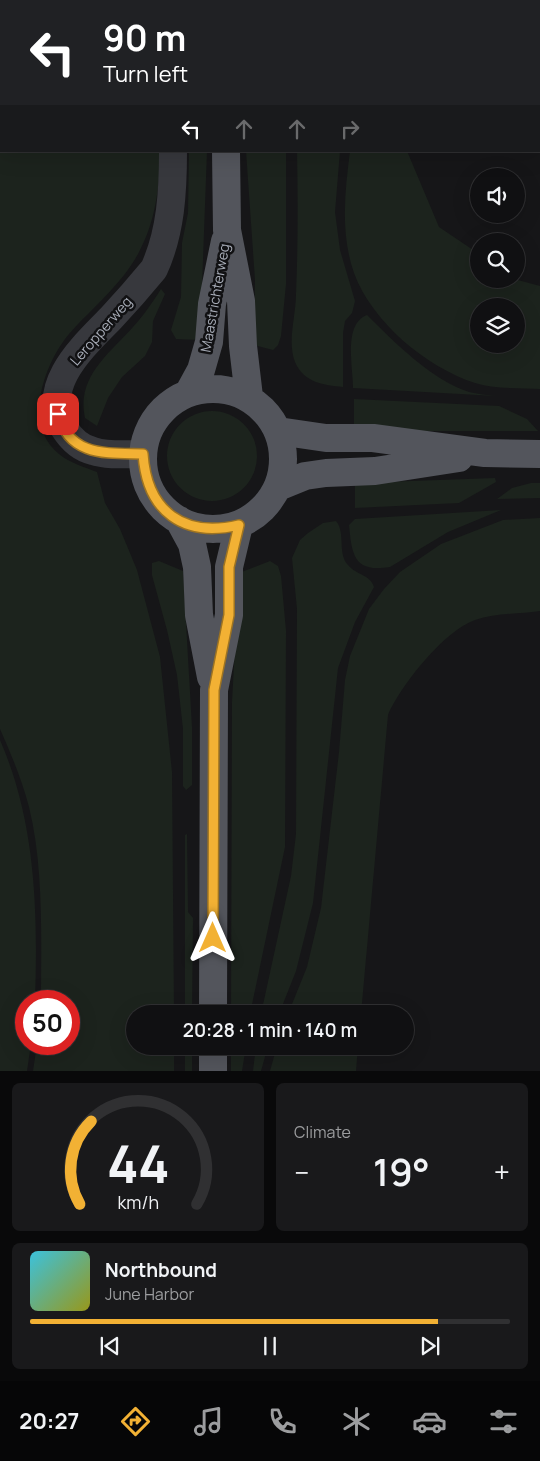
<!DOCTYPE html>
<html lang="en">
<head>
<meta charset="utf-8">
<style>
  body { margin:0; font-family:Manrope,sans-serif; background:#19191b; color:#f1f3f6; height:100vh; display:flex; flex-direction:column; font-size:19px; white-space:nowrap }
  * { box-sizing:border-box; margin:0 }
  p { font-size:16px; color:#9c9d9f }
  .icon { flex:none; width:28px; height:28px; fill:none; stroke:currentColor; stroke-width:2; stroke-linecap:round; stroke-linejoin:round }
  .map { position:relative; height:1071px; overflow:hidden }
  .details { display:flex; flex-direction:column; gap:12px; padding:12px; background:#09090a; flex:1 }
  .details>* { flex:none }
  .hud { position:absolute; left:0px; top:0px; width:540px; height:152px; box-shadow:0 5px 20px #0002,0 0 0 1px #303032; background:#202124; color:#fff; overflow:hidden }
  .tools { position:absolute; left:470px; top:168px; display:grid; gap:10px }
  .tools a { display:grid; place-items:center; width:55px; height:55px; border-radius:50%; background:#101012; box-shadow:0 5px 20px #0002,0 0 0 1px #303032; font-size:25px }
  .speed { position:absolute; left:15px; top:990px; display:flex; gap:10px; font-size:25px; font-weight:700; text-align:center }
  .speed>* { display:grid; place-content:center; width:65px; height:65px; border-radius:50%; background:#101012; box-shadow:0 5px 20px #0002,0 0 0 1px #303032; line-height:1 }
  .speed .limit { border:8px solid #d22; background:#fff; color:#111 }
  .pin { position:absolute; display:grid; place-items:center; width:42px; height:42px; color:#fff; margin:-21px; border-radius:10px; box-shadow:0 2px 8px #0006 }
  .me { position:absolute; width:55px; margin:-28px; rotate:0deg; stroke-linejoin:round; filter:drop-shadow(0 0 4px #0008) }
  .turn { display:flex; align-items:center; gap:18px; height:105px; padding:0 20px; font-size:22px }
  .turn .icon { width:65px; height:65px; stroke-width:2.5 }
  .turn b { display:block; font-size:35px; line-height:42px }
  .lanes { display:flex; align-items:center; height:48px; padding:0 20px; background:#0003; justify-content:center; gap:25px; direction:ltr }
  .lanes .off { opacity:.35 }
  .big { font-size:38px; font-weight:600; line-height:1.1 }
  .details .card { flex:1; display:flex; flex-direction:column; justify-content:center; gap:8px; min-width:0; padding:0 18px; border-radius:8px; background:#19191b }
  .details .dial { align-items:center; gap:0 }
  .dial svg { height:130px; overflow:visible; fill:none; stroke:#303032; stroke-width:7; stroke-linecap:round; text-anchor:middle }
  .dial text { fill:#f1f3f6; stroke:none }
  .song { display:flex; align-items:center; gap:15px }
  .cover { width:60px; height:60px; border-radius:8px; background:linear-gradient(135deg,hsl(190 70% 55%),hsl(60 70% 35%)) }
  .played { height:5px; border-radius:2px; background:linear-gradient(90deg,#f2b134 85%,#303032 85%) }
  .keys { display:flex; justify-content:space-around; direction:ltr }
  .heat { display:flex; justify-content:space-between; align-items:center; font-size:28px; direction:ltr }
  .details .tiles { flex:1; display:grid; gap:12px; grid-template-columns:1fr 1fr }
  .card:last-child { grid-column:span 2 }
  .trip { position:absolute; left:126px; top:1005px; width:288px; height:50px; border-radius:25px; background:#101012; box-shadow:0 5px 20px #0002,0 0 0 1px #303032; font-weight:600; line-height:50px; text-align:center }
  .dock { display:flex; height:80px; justify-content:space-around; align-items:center; background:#060607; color:#9c9d9f }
  .dock .icon { width:35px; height:35px }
  .dock .active { color:#f2b134 }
  .dock b { font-size:22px; color:#f1f3f6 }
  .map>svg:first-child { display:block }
  .green { fill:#1c231d; fill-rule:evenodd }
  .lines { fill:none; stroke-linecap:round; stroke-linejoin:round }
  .minor { stroke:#37383d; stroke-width:28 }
  .major { stroke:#53555c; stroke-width:28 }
  .route-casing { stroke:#9d7322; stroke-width:12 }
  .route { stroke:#f2b134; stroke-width:9 }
  .labels { text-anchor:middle; stroke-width:5; stroke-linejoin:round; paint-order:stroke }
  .street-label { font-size:14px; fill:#a8adb8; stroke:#111113 }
</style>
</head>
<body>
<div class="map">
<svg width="540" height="1071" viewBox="0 0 540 1071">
  <rect width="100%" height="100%" fill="#161618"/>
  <!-- green -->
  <path class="green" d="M0,0H161L1,1V151H161C159,188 156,221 138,254C121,285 92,308 69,334C44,364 22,425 59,454C70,463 84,467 97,472L105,503L120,529L137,570L160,657L172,772L174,1014H135V1046H174V1071H33L37,1044H69V1001H41C41,939 44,868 29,807C22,780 11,754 0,729Z
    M189,151H207L200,340L176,339L171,330L181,297L182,243L188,213Z
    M246,151H286V284L281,336L278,345L273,350L254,345L255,280Z
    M297,151H340L335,212L340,250L355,301L352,313L345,321L343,333V387C324,385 304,383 295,362C287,341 296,316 296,294C298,246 298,199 297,151Z
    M350,151H407L439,227L479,254V279H514L540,286V389C522,388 492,389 475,383C426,367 372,322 354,273C340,233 345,191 350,151ZM479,306H516V344H479Z
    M161,289L165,294L153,321L152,342L145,356L122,377L108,398L97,426L85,418C76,377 109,354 133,327C144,315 152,303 161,289Z
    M367,315C393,341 433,381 469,392C477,394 487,395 496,396L353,388C353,367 343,324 367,315Z
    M354,399L499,406L527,419L538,431H354Z
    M167 456a45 45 0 1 1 90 0a45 45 0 1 1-90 0Z
    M495,478L496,482L459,503L355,508V483Z
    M531,483H540V498L497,499L512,488Z
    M501,510L448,532L390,567C353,573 352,554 349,525L355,519Z
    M540,518V611C519,614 495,613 475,620C444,631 401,685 388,715L361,1014H288L307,967L321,908L339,752L345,680L350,656L369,609L384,589L400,572L441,544L503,520Z
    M336,521C346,533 337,553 348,565C356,575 370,574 374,587L355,622L338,668L313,903L296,971L279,1014H261L291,876L296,834L297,609L292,558L300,540L308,533L323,523Z
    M159,561L183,571L192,727V785L186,790L183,786V729L177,675L167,630L152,575V563Z
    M270,561L278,566L281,576L286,631L285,847L250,1014H231L232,702L239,573Z
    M0,740C36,822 38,913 35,1001H26V1044H31L27,1071H0Z
    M187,834L188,912L193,918L192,1014H185V835Z
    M185,1046H192V1071H185Z
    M231,1046H246L242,1071H231Z
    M256,1046H268L261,1071H253Z
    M277,1046H358L356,1071H270Z"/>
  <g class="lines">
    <!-- minor -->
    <path class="minor" d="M173,0V1
      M143,454C127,454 108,456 93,451C80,448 71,439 64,428C39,385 84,346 111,318C126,302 140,286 154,269C171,232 173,191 173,151"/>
    <!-- major -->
    <path class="major" d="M224,0V1
      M226,151L227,230L241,301L243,346L249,397
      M143 459a70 70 0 1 1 140 0a70 70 0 1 1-140 0Z
      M189,392L201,370L209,342L212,304L225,241
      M278,431L326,438H373L485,453L540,454
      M278,487L305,476L326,473L375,471L459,458
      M179,520L192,544L197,567L199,615L211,677
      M213,1014L214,690L229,615V567L239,525
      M213,1071V1046"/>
  </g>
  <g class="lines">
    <!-- route casing -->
    <g class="route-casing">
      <path id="route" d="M58,414C69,457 107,453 143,454C147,512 184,538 239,525L229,567V615L214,690L213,938"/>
    </g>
    <!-- route -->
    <use href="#route" class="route"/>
  </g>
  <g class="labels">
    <!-- street labels -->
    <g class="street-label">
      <text transform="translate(215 298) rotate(-80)" y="5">Maastrichterweg</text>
      <text transform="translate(101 331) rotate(-49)" y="5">Leropperweg</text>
    </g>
  </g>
</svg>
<div class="tools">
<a><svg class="icon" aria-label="sound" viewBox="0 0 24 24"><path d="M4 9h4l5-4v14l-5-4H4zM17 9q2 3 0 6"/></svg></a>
<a><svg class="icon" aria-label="search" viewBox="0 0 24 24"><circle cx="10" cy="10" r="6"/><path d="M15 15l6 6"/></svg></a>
<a><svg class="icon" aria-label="layers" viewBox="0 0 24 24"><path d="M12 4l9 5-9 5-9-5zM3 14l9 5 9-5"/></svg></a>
</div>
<div class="speed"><div class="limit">50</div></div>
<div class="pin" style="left:58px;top:414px;background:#d93025"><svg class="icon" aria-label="arrive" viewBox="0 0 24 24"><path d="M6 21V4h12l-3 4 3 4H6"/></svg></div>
<svg class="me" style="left:213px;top:938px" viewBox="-20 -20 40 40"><path d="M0-17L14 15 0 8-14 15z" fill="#f2b134" stroke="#fff" stroke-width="4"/></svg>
<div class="trip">20:28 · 1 min · 140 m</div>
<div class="hud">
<div class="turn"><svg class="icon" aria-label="left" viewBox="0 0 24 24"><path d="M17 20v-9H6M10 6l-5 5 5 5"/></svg><div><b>90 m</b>Turn left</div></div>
<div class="lanes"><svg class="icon" aria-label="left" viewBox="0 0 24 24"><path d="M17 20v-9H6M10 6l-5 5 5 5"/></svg><svg class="icon off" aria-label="ahead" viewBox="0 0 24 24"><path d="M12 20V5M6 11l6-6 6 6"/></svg><svg class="icon off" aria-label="ahead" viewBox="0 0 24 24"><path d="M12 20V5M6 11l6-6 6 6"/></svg><svg class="icon off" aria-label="right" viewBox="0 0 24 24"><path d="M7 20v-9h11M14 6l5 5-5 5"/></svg></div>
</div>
</div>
<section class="details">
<div class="tiles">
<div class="card dial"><svg viewBox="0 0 100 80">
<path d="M14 69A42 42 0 1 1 86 69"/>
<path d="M14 69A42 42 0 0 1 21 18" stroke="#f2b134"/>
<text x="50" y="56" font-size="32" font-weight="700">44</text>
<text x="50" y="72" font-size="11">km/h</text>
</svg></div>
<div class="card"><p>Climate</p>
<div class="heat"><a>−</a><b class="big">19°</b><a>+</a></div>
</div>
<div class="card">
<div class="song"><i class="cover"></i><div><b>Northbound</b><p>June Harbor</p></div></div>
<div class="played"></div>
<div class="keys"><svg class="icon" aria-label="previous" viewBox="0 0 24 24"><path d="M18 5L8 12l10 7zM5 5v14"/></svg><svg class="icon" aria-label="pause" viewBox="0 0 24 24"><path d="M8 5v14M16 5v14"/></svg><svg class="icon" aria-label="next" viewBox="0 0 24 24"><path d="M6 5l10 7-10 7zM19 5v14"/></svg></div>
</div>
</div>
</section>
<nav class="dock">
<b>20:27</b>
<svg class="icon active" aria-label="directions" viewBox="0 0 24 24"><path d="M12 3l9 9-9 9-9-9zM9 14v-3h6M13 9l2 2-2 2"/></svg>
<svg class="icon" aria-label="music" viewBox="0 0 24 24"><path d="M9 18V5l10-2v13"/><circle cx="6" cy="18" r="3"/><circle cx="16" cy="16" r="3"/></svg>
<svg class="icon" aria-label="phone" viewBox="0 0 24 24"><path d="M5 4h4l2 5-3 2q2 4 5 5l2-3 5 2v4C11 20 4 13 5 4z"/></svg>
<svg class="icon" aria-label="climate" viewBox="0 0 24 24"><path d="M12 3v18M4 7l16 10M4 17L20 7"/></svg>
<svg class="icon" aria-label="car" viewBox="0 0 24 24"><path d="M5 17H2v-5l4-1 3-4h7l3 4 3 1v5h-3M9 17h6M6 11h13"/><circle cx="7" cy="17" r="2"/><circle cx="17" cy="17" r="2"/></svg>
<svg class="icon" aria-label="filters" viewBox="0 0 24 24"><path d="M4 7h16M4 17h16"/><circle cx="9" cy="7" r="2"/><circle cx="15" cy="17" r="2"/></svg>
</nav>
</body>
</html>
